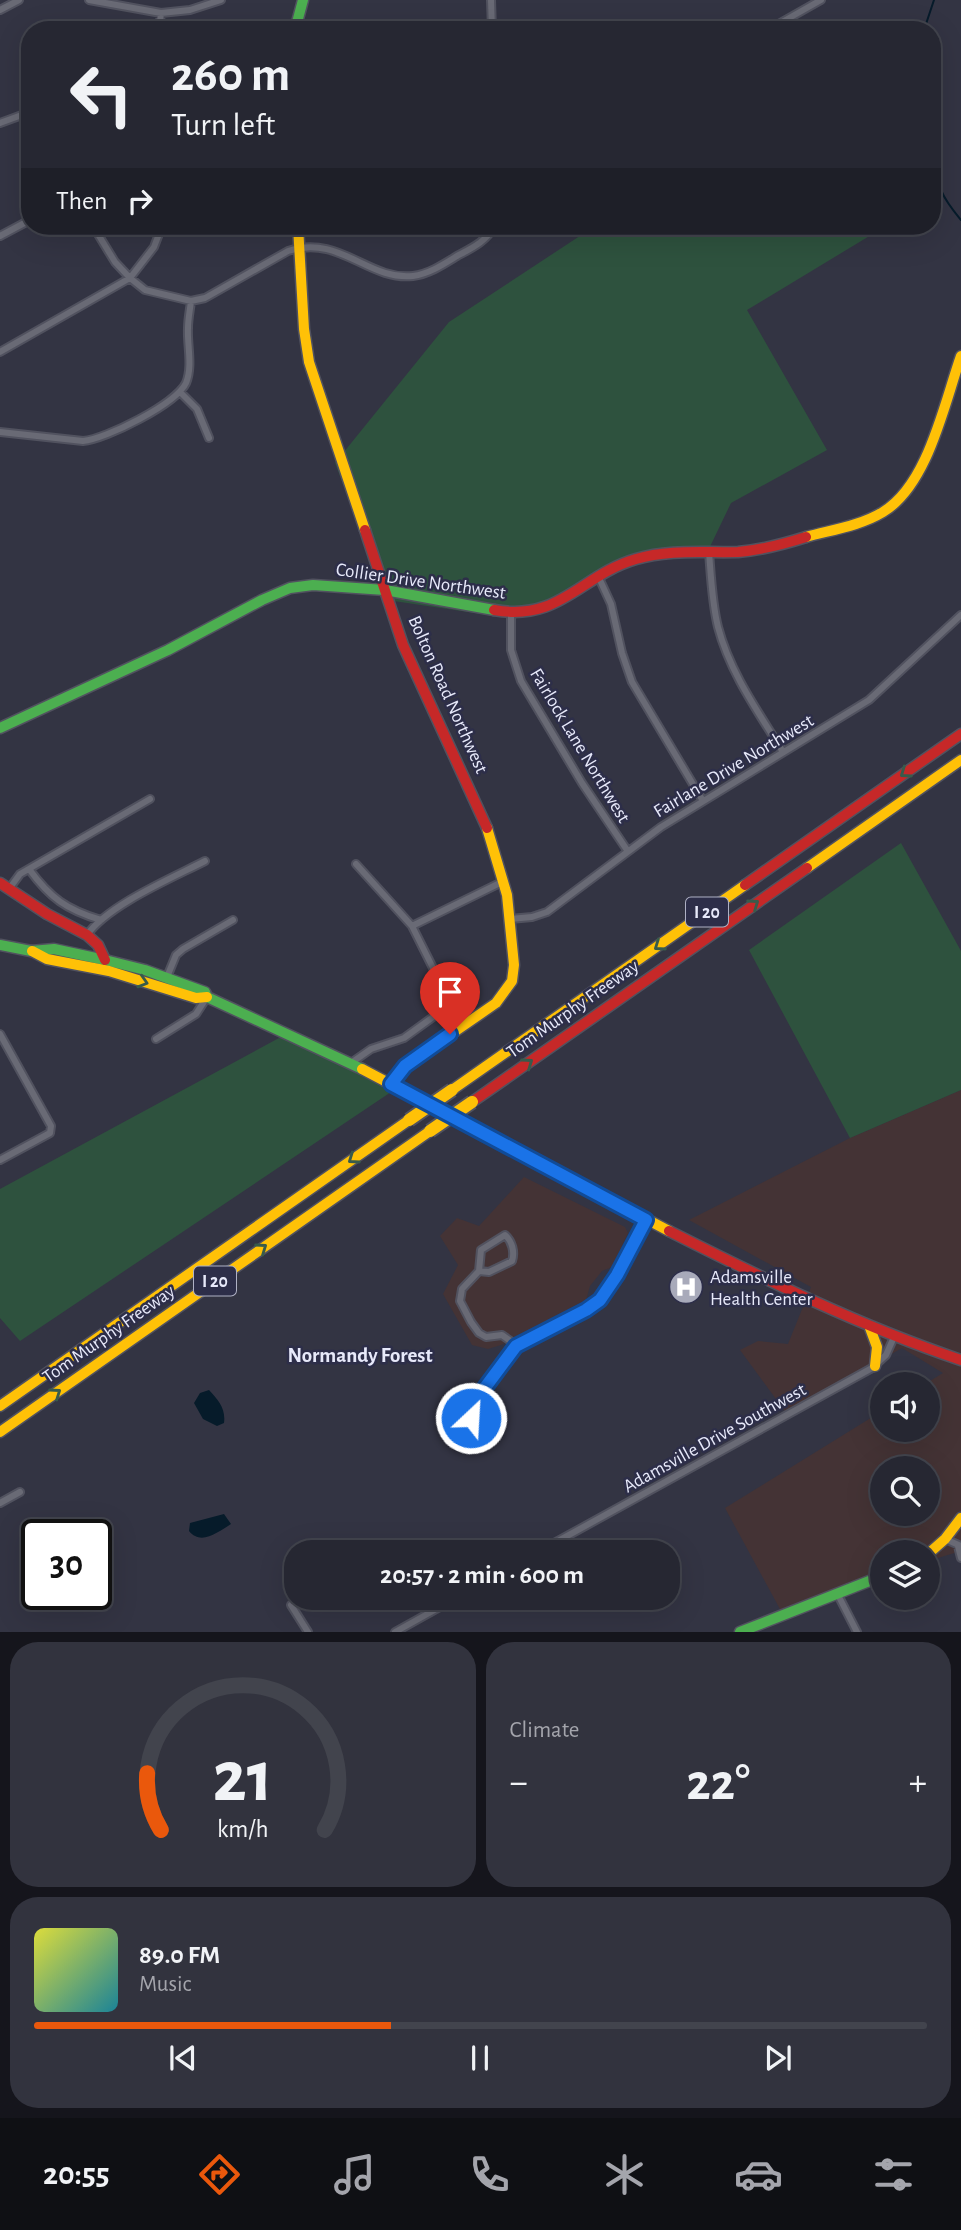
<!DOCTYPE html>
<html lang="en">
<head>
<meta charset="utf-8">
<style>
  body { margin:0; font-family:"Alegreya Sans",sans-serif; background:#32333e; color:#f1f3f6; height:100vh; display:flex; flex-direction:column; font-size:26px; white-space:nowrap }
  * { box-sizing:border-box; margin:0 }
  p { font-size:23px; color:#a4a5ac }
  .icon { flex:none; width:38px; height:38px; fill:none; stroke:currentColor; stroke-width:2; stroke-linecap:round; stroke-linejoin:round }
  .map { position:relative; height:1632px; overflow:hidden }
  .side { display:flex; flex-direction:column; gap:10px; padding:10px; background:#15151c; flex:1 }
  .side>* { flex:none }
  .top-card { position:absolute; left:21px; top:21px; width:920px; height:214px; border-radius:28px; box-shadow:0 7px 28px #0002,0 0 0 2px #42444d; background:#262732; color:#f1f3f6; overflow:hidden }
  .controls { position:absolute; left:870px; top:1372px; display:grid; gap:14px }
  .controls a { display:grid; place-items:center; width:70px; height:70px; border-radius:50%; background:#262732; box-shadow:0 7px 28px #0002,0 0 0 2px #42444d; font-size:35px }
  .speed { position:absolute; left:21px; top:1519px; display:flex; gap:14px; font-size:35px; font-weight:700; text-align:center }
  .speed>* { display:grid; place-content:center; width:91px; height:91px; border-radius:50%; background:#262732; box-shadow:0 7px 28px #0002,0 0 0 2px #42444d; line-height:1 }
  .speed .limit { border:4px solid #111; border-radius:10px; background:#fff; color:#111 }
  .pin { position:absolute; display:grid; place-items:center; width:60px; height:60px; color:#fff; margin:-72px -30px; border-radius:50% 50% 50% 0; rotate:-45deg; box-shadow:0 0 7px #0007 }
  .pin .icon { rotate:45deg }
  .me { position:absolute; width:77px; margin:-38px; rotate:25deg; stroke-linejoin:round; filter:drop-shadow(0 0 5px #0008) }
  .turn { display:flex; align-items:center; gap:24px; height:147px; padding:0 35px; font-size:32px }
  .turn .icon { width:91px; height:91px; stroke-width:2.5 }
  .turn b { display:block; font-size:49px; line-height:60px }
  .then { display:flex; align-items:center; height:66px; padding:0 35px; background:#0003; gap:14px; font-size:26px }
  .big { font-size:52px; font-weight:700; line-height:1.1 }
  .side .card { flex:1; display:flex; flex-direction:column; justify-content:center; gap:10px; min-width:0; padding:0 24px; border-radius:28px; background:#32333e }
  .side .dial { align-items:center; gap:0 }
  .dial svg { height:182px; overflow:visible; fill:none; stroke:#42444d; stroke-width:7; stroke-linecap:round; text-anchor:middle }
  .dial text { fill:#f1f3f6; stroke:none }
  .song { display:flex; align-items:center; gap:21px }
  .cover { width:84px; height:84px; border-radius:10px; background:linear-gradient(135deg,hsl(60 70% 55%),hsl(190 70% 35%)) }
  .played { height:7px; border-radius:4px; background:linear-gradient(90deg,#ea580c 40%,#42444d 40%) }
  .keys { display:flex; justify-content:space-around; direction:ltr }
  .heat { display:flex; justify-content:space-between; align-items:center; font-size:38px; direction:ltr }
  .side .tiles { flex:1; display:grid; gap:10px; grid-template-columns:1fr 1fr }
  .card:last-child { grid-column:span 2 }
  .trip { position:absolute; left:284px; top:1540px; width:396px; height:70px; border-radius:28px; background:#262732; box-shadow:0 7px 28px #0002,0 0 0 2px #42444d; font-weight:700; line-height:70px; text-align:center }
  .menu { display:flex; height:112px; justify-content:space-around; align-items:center; background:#0f1014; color:#a4a5ac }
  .menu .icon { width:49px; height:49px }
  .menu .on { color:#ea580c }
  .menu b { font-size:32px; color:#f1f3f6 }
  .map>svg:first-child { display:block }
  .commercial { fill:#443335; fill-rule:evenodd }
  .green { fill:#2e523e }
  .water { fill:#061b2a }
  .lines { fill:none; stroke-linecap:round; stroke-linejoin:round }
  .stream { stroke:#061b2a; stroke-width:2 }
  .street-casing { stroke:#51525f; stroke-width:10 }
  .fast-casing { stroke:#51525f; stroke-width:13 }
  .slow-casing { stroke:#51525f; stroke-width:13 }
  .jam-casing { stroke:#51525f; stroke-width:13 }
  .street { stroke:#696a75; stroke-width:6 }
  .fast { stroke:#4caf50; stroke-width:10 }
  .slow { stroke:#ffc107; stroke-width:10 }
  .jam { stroke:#c62828; stroke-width:10 }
  .slow-bridge-casing { stroke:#51525f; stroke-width:16; stroke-linecap:butt }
  .slow-bridge { stroke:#ffc107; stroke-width:12 }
  .oneway { stroke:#385b4b }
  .route-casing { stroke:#114b97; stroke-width:18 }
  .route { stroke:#1a73e8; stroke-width:12 }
  .labels { text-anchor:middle; stroke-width:5; stroke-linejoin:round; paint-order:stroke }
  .shield { fill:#2d2e49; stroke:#afb1c5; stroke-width:2 }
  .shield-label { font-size:18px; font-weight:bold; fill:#e7e9fa }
  .street-label { font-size:19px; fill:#e7e9fa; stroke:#2d2e49 }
  .poi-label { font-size:19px; fill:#e7e9fa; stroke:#2d2e49; text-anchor:start }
  .neighbourhood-label { font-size:21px; font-weight:bold; fill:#e7e9fa; stroke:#2d2e49 }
</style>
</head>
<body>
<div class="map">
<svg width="961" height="1632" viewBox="0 0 961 1632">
  <rect width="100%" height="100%" fill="#333443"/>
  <!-- commercial -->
  <path class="commercial" d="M961,1090V1551L928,1561V1552H882V1576L781,1611L725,1508L882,1411V1430H928V1384H925L943,1373L902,1348L787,1414L740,1350L758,1341L788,1344L811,1287L689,1220L850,1138ZM882,1468H928V1514H882Z
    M524,1177L625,1227L628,1233L612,1267L602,1271L590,1286L586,1300L501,1345L488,1349L472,1345L443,1294L458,1265L440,1236L457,1218L479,1226Z"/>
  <!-- green -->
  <path class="green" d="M595,226H886L747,310L827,450L731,503L706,555L630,561L585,588L515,619L387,600L335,463L449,322Z
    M901,843L961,951V1090L850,1138L749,950Z
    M290,1032L400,1086L20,1341L0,1318V1189Z"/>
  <!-- water -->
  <path class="water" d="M209,1390C218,1400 226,1408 224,1423L217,1426L203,1419L194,1403L200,1393Z
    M224,1514L231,1524C218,1532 201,1546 189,1531L190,1523Z"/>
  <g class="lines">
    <!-- stream -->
    <path class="stream" d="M924,30L934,0
      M933,149C939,185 936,190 961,220"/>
    <!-- street casing -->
    <g class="street-casing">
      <path id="street" d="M89,0L161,13L190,10L221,0
        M491,0L492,30
        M0,10L19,0
        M159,30L161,13
        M768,30L821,0
        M0,123L30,112
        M93,226L115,262L130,278L145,290L191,301L205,298L288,251C340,234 368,281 413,276C429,274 444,264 457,256C472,248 487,241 494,226
        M0,236L30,220
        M0,352L130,278L154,247L162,226
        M180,392L197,409L209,438
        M0,432L83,441C106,439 176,404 186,383C193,366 187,345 188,328C188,319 190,310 191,301
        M709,552C711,577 712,603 718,627C730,673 759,713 783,752
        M599,578L611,604L622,653L632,682L703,801
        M511,613V650L521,681L582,783L627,850
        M29,869C50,898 67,910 101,920
        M9,889L20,874L150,799
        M510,919L532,917L547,912L661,827L869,700L961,615
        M412,926L504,881
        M87,935C108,905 172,878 205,861
        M167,977L176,955L183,949L233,920
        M0,1034L51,1126L50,1133L0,1160
        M156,1039L196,1014L207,997
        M351,1063L371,1049L404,1038L451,1004L412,926L356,864
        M479,1271L489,1272L512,1261C515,1252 512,1241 505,1235L481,1250L479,1271L462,1289L460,1301L471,1322L479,1333L486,1337L502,1335L516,1345
        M471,1418L478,1397L516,1345L586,1310L600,1300L617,1275L646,1220
        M0,1503L20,1492
        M945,1539L961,1546
        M958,1546L961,1558
        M538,1552L872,1368L886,1355L894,1337
        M837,1593L857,1632
        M291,1605L308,1632
        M395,1632L456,1598"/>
    </g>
    <!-- fast casing -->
    <g class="fast-casing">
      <path id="fast" d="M295,30L303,0
        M0,728L168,650L262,600L290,588L313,585L385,590L494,610
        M0,945L31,951L54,949L105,960L145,970L205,992L207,997L362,1069
        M740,1632L882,1576"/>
    </g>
    <!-- slow casing -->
    <g class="slow-casing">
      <path id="slow" d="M298,226L304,329L309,362L365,530
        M806,537C831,530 860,526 883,512C928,485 944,404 961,356
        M807,868L961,760
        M32,951L47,959L109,971L196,998L207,997
        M362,1069L669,1231
        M391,1084L405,1066L496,1003L512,981L514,965L507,895L487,828
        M452,1090L745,885
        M870,1328L877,1347L875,1366
        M0,1406L409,1120
        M0,1432L430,1131
        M928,1554L945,1539L961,1518"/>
    </g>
    <!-- jam casing -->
    <g class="jam-casing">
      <path id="jam" d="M365,530L403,645L487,828
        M494,610C560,622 581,575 636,559C669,549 704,553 738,552C761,550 784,544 806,537
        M0,883L47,914L87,935L98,945L105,960
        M745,885L961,734
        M472,1102L807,868
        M669,1231C764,1279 860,1326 961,1360"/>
    </g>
    <!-- street -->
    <use href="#street" class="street"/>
    <!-- fast -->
    <use href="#fast" class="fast"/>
    <!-- slow -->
    <use href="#slow" class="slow"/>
    <!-- jam -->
    <use href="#jam" class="jam"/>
    <!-- slow-bridge casing -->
    <g class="slow-bridge-casing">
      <path id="slow-bridge" d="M409,1120L452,1090
        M430,1131L472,1102"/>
    </g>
    <!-- slow-bridge -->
    <use href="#slow-bridge" class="slow-bridge"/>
  </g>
  <!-- one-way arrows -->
  <defs><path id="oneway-chevron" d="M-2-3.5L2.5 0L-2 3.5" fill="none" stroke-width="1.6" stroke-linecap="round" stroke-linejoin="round" transform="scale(1.75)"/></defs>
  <g class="oneway">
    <use href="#oneway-chevron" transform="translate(905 773) rotate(145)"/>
    <use href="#oneway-chevron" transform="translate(754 904) rotate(-35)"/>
    <use href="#oneway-chevron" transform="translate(659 946) rotate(145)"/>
    <use href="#oneway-chevron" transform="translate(143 982) rotate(17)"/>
    <use href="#oneway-chevron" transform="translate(528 1063) rotate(-35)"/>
    <use href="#oneway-chevron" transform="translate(353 1159) rotate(145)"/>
    <use href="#oneway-chevron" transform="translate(262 1248) rotate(-35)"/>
    <use href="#oneway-chevron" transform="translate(56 1393) rotate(-35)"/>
  </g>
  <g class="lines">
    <!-- route casing -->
    <g class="route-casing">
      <path id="route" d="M450,1034L405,1066L391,1084L646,1220L617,1275L600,1300L586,1310L516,1346L478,1397L471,1418"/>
    </g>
    <!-- route -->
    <use href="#route" class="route"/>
  </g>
  <!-- icons -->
  <defs>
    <g id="hospital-disc" transform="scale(1.75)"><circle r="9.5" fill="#a8aaba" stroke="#2d2e49"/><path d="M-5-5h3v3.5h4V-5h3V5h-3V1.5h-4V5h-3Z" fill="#fff"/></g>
  </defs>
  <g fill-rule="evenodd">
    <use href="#hospital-disc" x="686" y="1287"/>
  </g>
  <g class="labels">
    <!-- shield labels -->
    <g class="shield">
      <rect x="686" y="897.5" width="42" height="29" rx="5"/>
      <rect x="194" y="1266.5" width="42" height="29" rx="5"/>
    </g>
    <g class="shield-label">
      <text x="707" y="918">I 20</text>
      <text x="215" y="1287">I 20</text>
    </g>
    <!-- street labels -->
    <g class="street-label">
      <text transform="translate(421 580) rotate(8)" y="7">Collier Drive Northwest</text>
      <text transform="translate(449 694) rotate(66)" y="7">Bolton Road Northwest</text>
      <text transform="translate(581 745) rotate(59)" y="7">Fairlock Lane Northwest</text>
      <text transform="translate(733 765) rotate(-31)" y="7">Fairlane Drive Northwest</text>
      <text transform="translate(572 1008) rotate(-35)" y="7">Tom Murphy Freeway</text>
      <text transform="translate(108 1333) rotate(-35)" y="7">Tom Murphy Freeway</text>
      <text transform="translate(714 1437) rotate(-29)" y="7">Adamsville Drive Southwest</text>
    </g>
    <!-- poi labels -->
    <g class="poi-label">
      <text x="710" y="1283">Adamsville<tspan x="710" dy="22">Health Center</tspan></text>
    </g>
    <!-- neighbourhood labels -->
    <g class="neighbourhood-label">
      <text x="360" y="1362">Normandy Forest</text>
    </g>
  </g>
</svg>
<div class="controls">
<a><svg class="icon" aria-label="sound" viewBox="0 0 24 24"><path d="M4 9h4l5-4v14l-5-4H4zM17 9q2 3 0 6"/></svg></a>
<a><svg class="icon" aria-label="search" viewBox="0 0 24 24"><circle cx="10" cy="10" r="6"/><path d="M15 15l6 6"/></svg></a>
<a><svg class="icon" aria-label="layers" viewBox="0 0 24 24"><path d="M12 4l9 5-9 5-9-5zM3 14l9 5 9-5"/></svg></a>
</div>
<div class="speed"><div class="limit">30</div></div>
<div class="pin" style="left:450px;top:1034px;background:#d93025"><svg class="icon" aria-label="arrive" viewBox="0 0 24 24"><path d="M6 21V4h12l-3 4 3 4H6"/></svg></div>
<svg class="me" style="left:471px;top:1418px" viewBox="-20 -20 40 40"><circle r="17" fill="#1a73e8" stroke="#fff" stroke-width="3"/><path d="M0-11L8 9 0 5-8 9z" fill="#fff"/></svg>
<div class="trip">20:57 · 2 min · 600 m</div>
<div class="top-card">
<div class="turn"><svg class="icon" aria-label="left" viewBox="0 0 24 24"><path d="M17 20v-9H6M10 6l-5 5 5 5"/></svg><div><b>260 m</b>Turn left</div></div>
<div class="then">Then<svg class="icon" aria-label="right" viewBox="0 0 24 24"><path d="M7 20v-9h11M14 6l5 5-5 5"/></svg></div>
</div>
</div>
<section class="side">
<div class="tiles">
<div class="card dial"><svg viewBox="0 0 100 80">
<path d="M14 69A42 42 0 1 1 86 69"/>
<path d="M14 69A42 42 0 0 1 8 44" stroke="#ea580c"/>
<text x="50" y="56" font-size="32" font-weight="700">21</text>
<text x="50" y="72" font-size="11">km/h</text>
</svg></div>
<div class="card"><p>Climate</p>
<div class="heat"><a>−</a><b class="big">22°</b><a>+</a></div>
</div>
<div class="card">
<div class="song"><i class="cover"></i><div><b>89.0 FM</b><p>Music</p></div></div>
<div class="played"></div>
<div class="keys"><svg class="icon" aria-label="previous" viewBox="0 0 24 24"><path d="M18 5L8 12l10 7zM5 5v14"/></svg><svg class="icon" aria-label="pause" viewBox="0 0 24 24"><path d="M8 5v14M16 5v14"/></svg><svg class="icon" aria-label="next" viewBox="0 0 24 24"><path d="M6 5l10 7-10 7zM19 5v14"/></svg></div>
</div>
</div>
</section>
<nav class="menu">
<b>20:55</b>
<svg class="icon on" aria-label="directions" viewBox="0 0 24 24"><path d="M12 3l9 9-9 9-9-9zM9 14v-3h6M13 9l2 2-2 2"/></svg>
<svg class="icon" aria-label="music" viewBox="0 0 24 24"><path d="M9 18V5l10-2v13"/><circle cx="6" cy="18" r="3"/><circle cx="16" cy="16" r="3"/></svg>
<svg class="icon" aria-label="phone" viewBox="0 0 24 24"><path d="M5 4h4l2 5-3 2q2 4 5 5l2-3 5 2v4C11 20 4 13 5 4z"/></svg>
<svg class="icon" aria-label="climate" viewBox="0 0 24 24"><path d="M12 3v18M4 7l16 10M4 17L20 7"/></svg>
<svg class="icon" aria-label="car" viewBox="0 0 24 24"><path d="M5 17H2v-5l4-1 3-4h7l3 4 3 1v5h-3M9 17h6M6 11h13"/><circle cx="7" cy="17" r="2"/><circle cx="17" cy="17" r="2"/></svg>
<svg class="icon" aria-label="filters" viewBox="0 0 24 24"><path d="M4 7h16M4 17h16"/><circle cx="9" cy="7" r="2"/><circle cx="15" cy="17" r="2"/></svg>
</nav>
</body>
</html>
